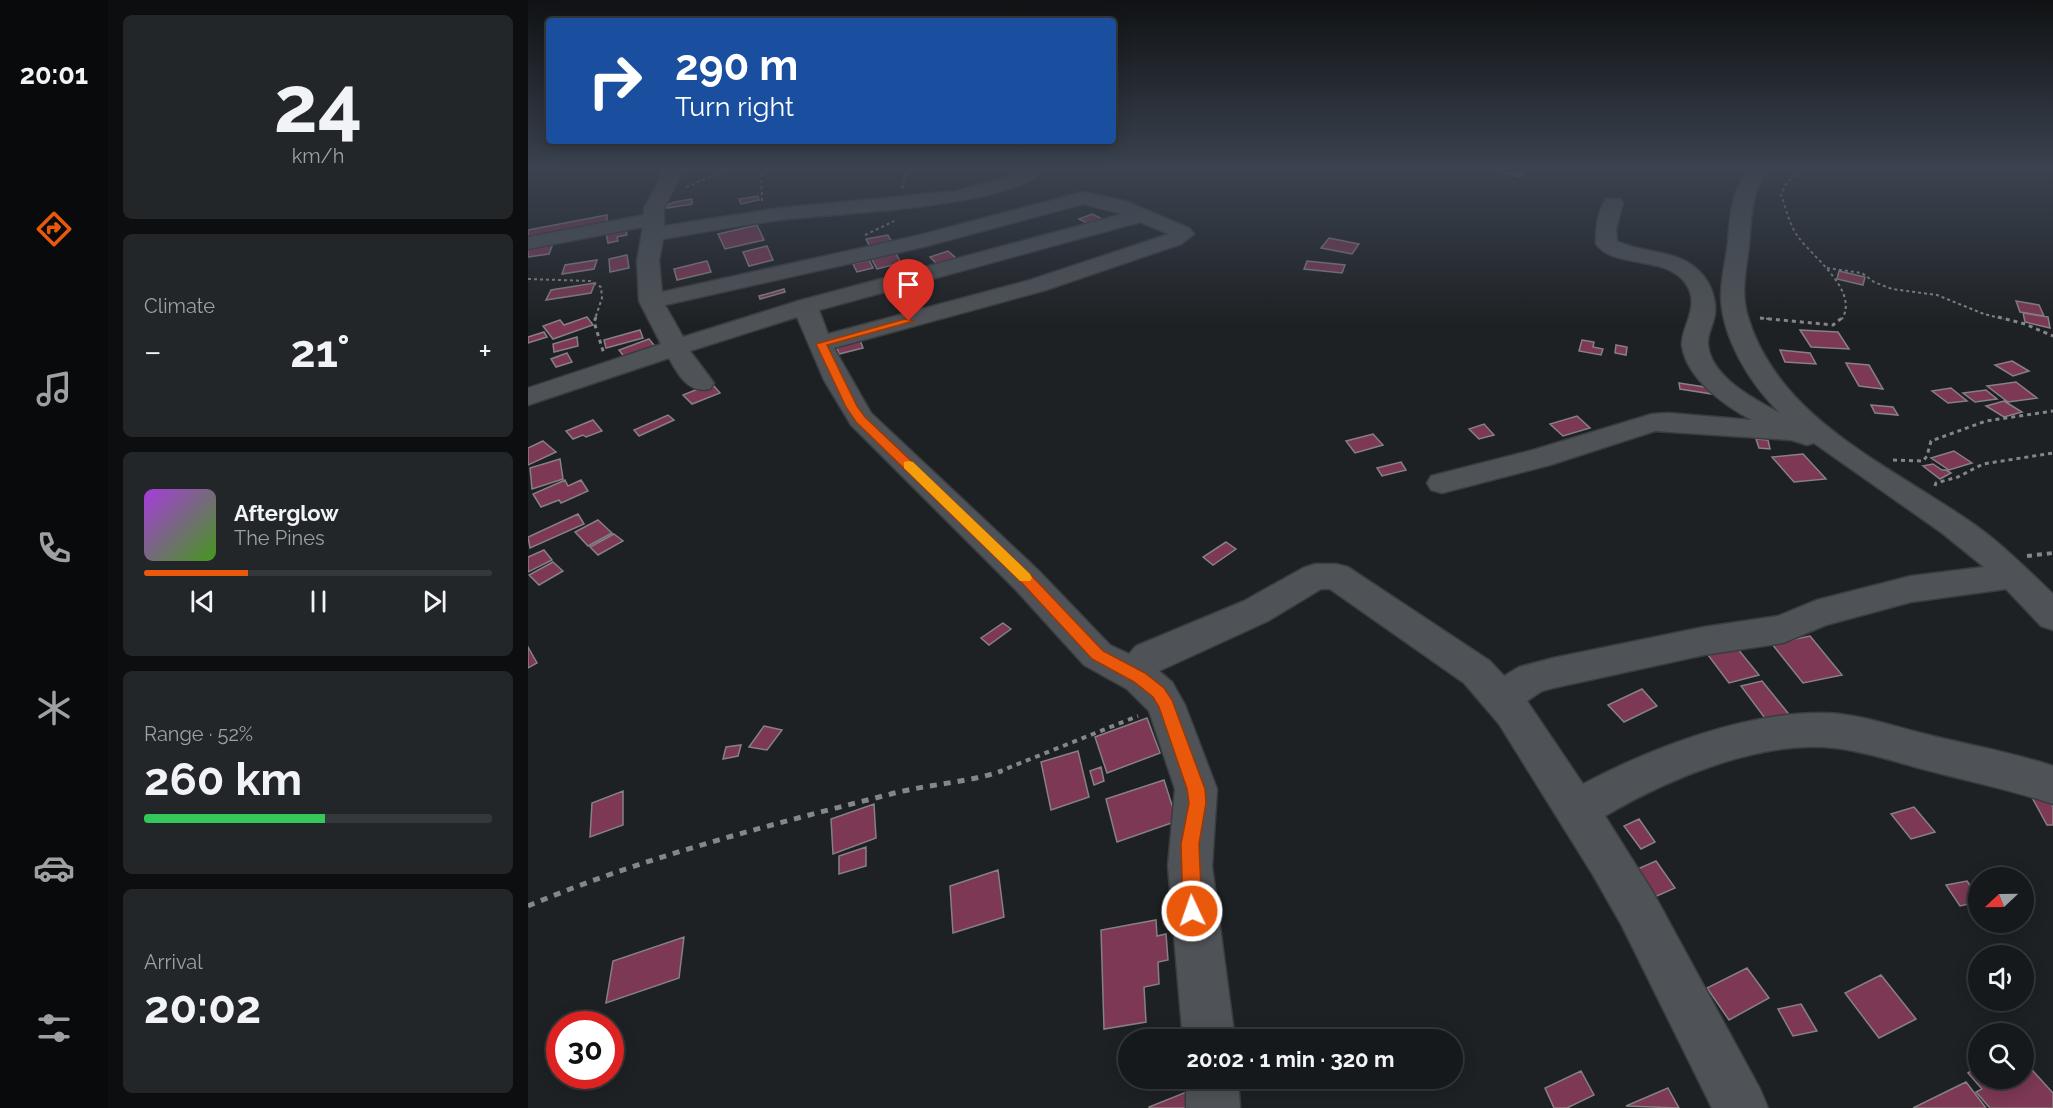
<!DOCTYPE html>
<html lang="en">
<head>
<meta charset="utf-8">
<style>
  body { margin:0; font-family:Raleway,sans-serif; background:#232628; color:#f1f3f6; height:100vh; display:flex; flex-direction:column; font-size:22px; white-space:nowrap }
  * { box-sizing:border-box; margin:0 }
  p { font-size:20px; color:#9ea0a3 }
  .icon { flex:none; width:33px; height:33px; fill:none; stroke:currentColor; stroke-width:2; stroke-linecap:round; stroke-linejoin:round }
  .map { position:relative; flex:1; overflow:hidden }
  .details { display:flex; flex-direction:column; gap:15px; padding:15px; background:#0c0e0f; width:420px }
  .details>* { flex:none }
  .guide { position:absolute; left:18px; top:18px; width:570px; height:126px; border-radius:6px; box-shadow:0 3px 15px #0003,0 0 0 2px #35383a; background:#1a4fa0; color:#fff; overflow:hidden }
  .needle { width:39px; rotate:248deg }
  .tools { position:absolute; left:1440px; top:867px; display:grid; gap:12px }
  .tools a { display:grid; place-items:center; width:66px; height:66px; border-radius:50%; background:#16191b; box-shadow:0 3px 15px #0003,0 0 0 2px #35383a; font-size:30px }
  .speed { position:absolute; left:18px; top:1011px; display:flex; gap:12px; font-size:30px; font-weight:700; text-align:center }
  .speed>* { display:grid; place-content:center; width:78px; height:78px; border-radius:50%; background:#16191b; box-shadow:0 3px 15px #0003,0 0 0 2px #35383a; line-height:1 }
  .speed .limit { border:9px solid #d22; background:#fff; color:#111 }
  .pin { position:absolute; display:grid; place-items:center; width:51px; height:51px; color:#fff; margin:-62px -26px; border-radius:50% 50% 50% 0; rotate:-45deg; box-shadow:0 0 6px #0007 }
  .pin .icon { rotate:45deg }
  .me { position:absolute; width:66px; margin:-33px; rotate:357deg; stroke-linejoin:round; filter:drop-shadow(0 0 4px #0008) }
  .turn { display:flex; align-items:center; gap:21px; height:126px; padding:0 30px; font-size:27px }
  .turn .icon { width:78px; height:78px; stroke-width:2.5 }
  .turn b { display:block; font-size:42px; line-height:51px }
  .big { font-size:45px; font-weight:700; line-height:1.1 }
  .details .widget { flex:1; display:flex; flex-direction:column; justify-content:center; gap:9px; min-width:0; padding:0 21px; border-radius:9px; background:#232628 }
  .details .dial { align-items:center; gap:0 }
  .dial b { font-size:78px; line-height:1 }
  .song { display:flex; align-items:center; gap:18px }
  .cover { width:72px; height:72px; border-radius:9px; background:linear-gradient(135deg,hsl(280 70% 55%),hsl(100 70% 35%)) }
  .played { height:6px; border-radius:3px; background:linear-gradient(90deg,#ea580c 30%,#35383a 30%) }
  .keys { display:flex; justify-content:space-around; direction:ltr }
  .heat { display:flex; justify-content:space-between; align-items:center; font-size:33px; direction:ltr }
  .charge { height:9px; border-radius:4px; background:linear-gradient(90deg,#34c759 52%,#35383a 0) }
  .trip { position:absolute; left:590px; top:1029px; width:345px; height:60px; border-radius:30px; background:#16191b; box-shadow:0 3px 15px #0003,0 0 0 2px #35383a; font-weight:700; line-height:60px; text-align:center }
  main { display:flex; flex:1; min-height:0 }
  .tab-bar { display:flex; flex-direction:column; width:108px; justify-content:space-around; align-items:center; background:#090a0b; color:#9ea0a3 }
  .tab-bar .icon { width:42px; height:42px }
  .tab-bar .on { color:#ea580c }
  .tab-bar b { font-size:27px; color:#f1f3f6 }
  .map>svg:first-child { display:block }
  .building { fill:#7c3855; stroke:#868183; stroke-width:1.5 }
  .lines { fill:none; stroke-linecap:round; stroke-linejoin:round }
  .minor-casing { stroke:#3a3d3f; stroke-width:3 }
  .path-far3 { stroke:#848689; stroke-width:2; stroke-dasharray:3 3; stroke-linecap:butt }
  .path-far2 { stroke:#848689; stroke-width:3; stroke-dasharray:4 4; stroke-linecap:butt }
  .path-far1 { stroke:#848689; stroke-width:4; stroke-dasharray:5 5; stroke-linecap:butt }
  .path { stroke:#848689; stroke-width:5; stroke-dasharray:7 7; stroke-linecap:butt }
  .minor { fill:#4f5357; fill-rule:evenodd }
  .route { fill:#ea580c; stroke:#983908; stroke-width:1.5 }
  .slow { fill:#f59e0b }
</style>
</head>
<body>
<main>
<nav class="tab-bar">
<b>20:01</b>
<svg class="icon on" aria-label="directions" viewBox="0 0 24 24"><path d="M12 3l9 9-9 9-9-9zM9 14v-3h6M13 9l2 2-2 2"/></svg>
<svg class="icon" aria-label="music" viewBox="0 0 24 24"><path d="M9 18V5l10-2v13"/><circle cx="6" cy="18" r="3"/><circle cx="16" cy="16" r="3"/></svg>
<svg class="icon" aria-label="phone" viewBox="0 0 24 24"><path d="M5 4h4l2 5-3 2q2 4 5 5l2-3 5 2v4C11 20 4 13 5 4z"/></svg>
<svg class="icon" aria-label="climate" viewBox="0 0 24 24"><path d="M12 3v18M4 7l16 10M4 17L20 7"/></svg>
<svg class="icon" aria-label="car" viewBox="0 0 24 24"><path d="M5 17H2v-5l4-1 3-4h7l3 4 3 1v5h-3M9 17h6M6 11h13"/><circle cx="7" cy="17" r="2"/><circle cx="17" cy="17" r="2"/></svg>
<svg class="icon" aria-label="filters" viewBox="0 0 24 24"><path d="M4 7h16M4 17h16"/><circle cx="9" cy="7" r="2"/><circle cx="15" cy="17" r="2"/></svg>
</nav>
<section class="details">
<div class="widget dial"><b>24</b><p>km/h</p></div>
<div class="widget"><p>Climate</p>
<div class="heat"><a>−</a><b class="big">21°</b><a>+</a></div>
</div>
<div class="widget">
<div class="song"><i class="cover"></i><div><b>Afterglow</b><p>The Pines</p></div></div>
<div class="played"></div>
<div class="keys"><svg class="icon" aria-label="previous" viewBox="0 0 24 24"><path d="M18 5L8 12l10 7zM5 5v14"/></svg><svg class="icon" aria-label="pause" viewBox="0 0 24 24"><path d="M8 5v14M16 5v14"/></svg><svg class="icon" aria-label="next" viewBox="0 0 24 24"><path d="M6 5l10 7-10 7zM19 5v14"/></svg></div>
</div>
<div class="widget"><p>Range · 52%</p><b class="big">260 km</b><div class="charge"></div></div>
<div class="widget"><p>Arrival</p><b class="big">20:02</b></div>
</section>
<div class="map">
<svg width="1525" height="1108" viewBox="0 0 1525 1108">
  <rect width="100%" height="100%" fill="#1e2124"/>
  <!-- building -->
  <path class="building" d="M961,168H1003L991,177Z
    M230,196L231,200L213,204L211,199Z
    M164,199V204L139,208V205L147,202Z
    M564,214L576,220L563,225L551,219Z
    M79,215V222L0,237V230Z
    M229,225L236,240L197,249L190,234Z
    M98,229L99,235L89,237L90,241L80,243L78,233Z
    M360,235L365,244L343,249L338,239Z
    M801,238L831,244L824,254L793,248Z
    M26,241L21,254L0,257V248Z
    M239,246L245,260L221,266L215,252Z
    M366,250L373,263L349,269L342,256Z
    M420,251L428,258L409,264L402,257Z
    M99,255L101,268L82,272L81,259Z
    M69,260L66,269L34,274L37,265Z
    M341,260L345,268L329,272L325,264Z
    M179,261L183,272L149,280L146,269Z
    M779,261L817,265L814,273L776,269Z
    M1311,271L1337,277L1335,285L1309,279Z
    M67,283L63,293L18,300L23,290Z
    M256,289L257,292L232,299L231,296Z
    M1488,301L1511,305L1516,316L1492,312Z
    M1495,313L1520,317L1522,328L1497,322Z
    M59,317L65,325L25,339L15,326L32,320L36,325Z
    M112,330L115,338L78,348L76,340Z
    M1272,330L1310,332L1321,349L1283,347Z
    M16,332L19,337L0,343V337Z
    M49,337L50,346L26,352L25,344Z
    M121,339L130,350L97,358L91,350Z
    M332,340L335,348L311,354L308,346Z
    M1054,340L1066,342L1065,347L1075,349L1073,355L1051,351Z
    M1088,345L1099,347L1098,355L1087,353Z
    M1252,350L1282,353L1288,364L1257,362Z
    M39,353L44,362L28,367L23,359Z
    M1484,361L1501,371L1485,376L1467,365Z
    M1318,363L1341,365L1355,389L1331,386Z
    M1488,382L1509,398L1480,402L1459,386Z
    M1151,383L1183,388L1184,394L1152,389Z
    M180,385L182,387L186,386L192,393L164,404L155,395Z
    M1423,388L1439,401L1420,403L1404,391Z
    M1458,390L1469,399L1447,402L1435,393Z
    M1476,401L1494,412L1476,417L1458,406Z
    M1343,405L1365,407L1370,415L1347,413Z
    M140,415L146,420L111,436L106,430Z
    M1049,416L1062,428L1035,436L1022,424Z
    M65,420L74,431L58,437L55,435L45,439L38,431Z
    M956,424L966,435L951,439L941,429Z
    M845,434L855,445L827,453L818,441Z
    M1228,439L1240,440L1242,449L1231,448Z
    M15,441L28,452L0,465V448Z
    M1426,451L1444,463L1421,470L1403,458Z
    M1275,454L1298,479L1266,482L1244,457Z
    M32,459L35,479L4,489L2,468Z
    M873,462L878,470L854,476L849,468Z
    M1405,464L1414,470H1418L1423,473L1412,479L1395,466Z
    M37,480L40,486L53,480L60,491L33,503L31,500L13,507L5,494Z
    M50,514L56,524L2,548L0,537Z
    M70,520L84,533L60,546L47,532Z
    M86,534L95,541L70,555L62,547Z
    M698,542L708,549L685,565L675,557Z
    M16,550L24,560L0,572V557Z
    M25,562L35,571L11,585L1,575Z
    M475,623L483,629L461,645L453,638Z
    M1282,636L1314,675L1275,683L1244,644Z
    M0,647L9,663L0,668Z
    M1209,648L1231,675L1201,683L1180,655Z
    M1234,681L1268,723L1245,729L1213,686Z
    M1114,689L1129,706L1096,722L1080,705Z
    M619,718L632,753L579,773L567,737Z
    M236,726L254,730L239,750L221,747Z
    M213,745L210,756L195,759L198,747Z
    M550,751L561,797L523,810L513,762Z
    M573,767L576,781L566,785L562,771Z
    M636,780L649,821L589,842L578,799Z
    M95,791V825L62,837L64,803Z
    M1501,792L1517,794L1525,807V825H1519Z
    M346,804L348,838L305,854L303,819Z
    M1386,807L1407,832L1383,839L1363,814Z
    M1111,819L1127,842L1113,849L1096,826Z
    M338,847V866L311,874V856Z
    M1128,861L1147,888L1115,902L1096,875Z
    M470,870L476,917L425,933L422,886Z
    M1439,881L1450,897V902L1432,906L1418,885Z
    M628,920L629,936L638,934L640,960L630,962L631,984L616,987L618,1022L576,1029L573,930Z
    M156,937L151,978L78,1003L85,961Z
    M1219,968L1241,998L1201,1020L1179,988Z
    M1353,975L1388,1019L1351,1038L1317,993Z
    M1273,1004L1289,1031L1265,1036L1250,1009Z
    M1496,1061L1525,1093V1108H1462L1448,1092L1454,1089L1440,1073L1450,1066V1078H1496Z
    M1053,1071L1066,1095L1039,1108H1026L1017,1088Z
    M1438,1082L1458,1108H1385Z
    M1140,1088L1151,1108L1098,1106Z
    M666,1089L670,1108H622L621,1107Z"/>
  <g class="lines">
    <!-- minor casing -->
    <g class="minor-casing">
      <path id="minor" d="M138,168H156L136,208V226L252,208L428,191L476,178L494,168H518C488,208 304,213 252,220C213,225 174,232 135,239L131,261L134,292L392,235L555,192L597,201L661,228L666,234L653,244L518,290L306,348L343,413L511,571L582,645L601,654L608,646L716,601L775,568L787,564H808L820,567L962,661L976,676L991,667L1025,658L1176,627L1250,616L1289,600L1383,576L1456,567L1414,533L1286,443L1279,445L1263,440L1127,431L1022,465L914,493L903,490L899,483L903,476L1005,450L1124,414L1140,413L1224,420C1197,406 1159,379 1154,346C1152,327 1176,304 1155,280C1134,256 1085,268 1068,244C1068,229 1069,212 1078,199H1092L1095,203L1088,229L1089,241C1115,254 1149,249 1171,271C1184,283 1191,305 1185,322C1183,329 1179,337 1180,345C1183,377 1226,399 1252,413C1222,384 1194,338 1193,296C1193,278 1198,260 1200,242C1202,215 1204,189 1222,168H1241C1223,193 1223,216 1221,246C1218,268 1213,291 1219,314C1249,420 1364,466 1447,525C1475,545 1500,570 1525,594V630L1513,626L1478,589L1383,602L1298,625L1255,643L1176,655L1025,688L1014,691L999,701L1055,784C1123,748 1217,712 1294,713C1329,713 1363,726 1397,734C1440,745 1483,752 1525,766V804C1487,791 1448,783 1410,773C1376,765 1342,752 1307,748C1234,739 1139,779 1077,816L1126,894L1232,1089L1240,1108H1184L1094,926L1065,875L971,724L936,683L802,589H793L740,621L631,671L644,682L657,705L689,789L684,866L707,1040H655L640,866L647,789L621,711L599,689L556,665L487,589L323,425L296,380L269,317L162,351L186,383L182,389C161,394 150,375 141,358L0,405V388L133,344L111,301L109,261L115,227L0,249V237L116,215V208ZM555,204L595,214L270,301L155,337L137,305L395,247ZM612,222L641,234L502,280L300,334L291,310Z
        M658,1078H710L712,1108H658Z"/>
    </g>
    <!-- path-far3 -->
    <path class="path-far3" d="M233,168L234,201
      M451,168L460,172
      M1277,168L1259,182L1253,195C1258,208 1262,227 1271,238C1286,258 1331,291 1314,319
      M158,187L204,168
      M374,188L379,171L377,168
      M337,235L366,221
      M1299,268L1334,273L1346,282L1364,289L1409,295L1456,314L1476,319
      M0,279L62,281L73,287L74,298L67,319
      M1232,318L1242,319"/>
    <!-- path-far2 -->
    <path class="path-far2" d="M68,317L66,322L76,354
      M1470,317L1497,324L1525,336
      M1232,318L1305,325L1315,317
      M1365,460L1395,461L1399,456L1403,441L1458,421L1525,411
      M1407,486L1408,483L1430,477L1455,464L1525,453"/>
    <!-- path-far1 -->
    <path class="path-far1" d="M1499,556L1525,553
      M470,772L610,716"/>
    <!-- path -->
    <path class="path" d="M0,906C116,857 241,825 363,794C400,784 438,783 474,771"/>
    <!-- minor -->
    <use href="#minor" class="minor"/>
  </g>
  <!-- sky -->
  <linearGradient id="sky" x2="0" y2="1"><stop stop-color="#101214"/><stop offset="0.52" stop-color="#3b4350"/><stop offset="1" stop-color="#3b4350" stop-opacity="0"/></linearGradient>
  <rect width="1525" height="324" fill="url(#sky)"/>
  <!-- route -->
  <path class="route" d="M377,319L386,321L299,345L329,406L337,417L504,576L575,651L617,673L636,688L644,700L677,789L678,803L671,844L674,911L671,918L664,920L658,918L655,911L653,844L661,803L659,789L631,707L625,697L606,682L564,659L494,583L328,422L318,407L288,344Z"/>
  <!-- slow -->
  <path class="slow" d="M381,461L385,462L502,574L504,578L502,581H492L376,468V462Z"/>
</svg>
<div class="tools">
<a><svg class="needle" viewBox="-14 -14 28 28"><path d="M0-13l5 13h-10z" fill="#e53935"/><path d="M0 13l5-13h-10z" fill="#9ea0a3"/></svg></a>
<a><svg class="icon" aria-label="sound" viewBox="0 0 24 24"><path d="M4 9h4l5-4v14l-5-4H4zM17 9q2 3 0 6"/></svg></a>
<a><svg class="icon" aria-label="search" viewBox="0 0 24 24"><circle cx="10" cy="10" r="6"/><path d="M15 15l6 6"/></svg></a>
</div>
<div class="speed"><div class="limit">30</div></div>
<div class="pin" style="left:381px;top:321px;background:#d93025"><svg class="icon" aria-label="arrive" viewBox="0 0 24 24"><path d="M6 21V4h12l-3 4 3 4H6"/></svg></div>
<svg class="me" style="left:664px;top:911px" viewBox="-20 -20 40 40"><circle r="17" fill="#ea580c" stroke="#fff" stroke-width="3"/><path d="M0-11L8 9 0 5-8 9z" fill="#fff"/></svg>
<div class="trip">20:02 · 1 min · 320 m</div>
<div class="guide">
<div class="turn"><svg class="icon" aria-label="right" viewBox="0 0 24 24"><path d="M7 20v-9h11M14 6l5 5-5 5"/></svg><div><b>290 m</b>Turn right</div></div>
</div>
</div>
</main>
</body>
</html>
